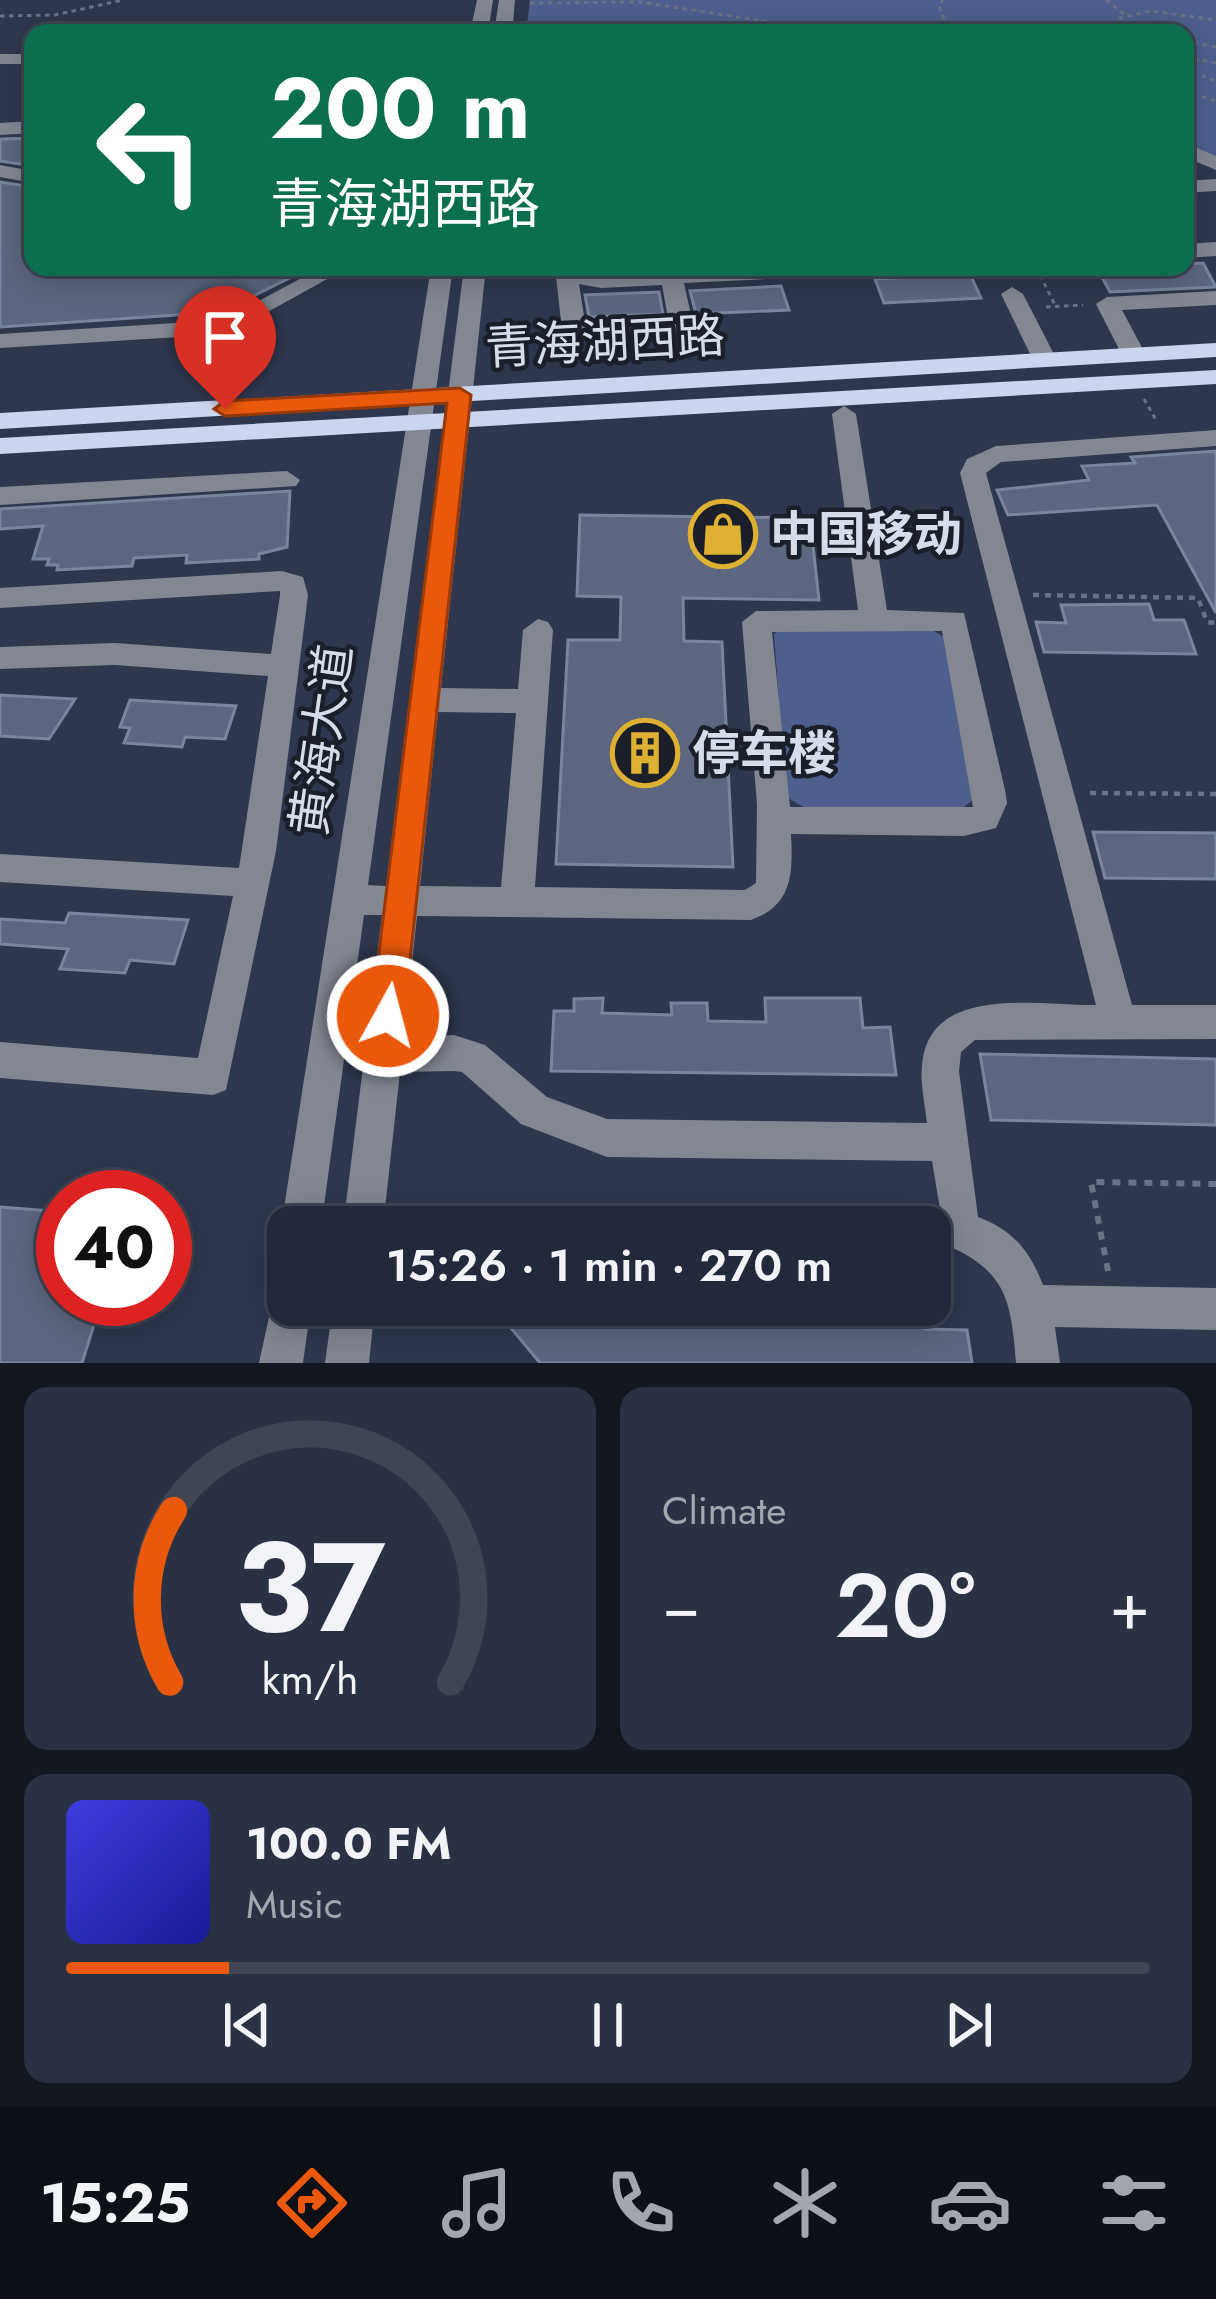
<!DOCTYPE html>
<html lang="en">
<head>
<meta charset="utf-8">
<style>
  body { margin:0; font-family:Jost,"Noto Sans SC",sans-serif; background:#2a3142; color:#f1f3f6; height:100vh; display:flex; flex-direction:column; font-size:45px; white-space:nowrap }
  * { box-sizing:border-box; margin:0 }
  p { font-size:39px; color:#a2a6af }
  .icon { flex:none; width:66px; height:66px; fill:none; stroke:currentColor; stroke-width:2; stroke-linecap:round; stroke-linejoin:round }
  .map { position:relative; height:1363px; overflow:hidden }
  .details { display:flex; flex-direction:column; gap:24px; padding:24px; background:#131720; flex:1 }
  .details>* { flex:none }
  .hud { position:absolute; left:24px; top:24px; width:1170px; height:252px; border-radius:24px; box-shadow:0 6px 30px #0003,0 0 0 3px #3f4554; background:#0b6e4f; color:#fff; overflow:hidden }
  .speed { position:absolute; left:36px; top:1170px; display:flex; gap:24px; font-size:60px; font-weight:700; text-align:center }
  .speed>* { display:grid; place-content:center; width:156px; height:156px; border-radius:50%; background:#22293a; box-shadow:0 6px 30px #0003,0 0 0 3px #3f4554; line-height:1 }
  .speed .limit { border:18px solid #d22; background:#fff; color:#111 }
  .pin { position:absolute; display:grid; place-items:center; width:102px; height:102px; color:#fff; margin:-123px -51px; border-radius:50% 50% 50% 0; rotate:-45deg; box-shadow:0 0 12px #0007 }
  .pin .icon { rotate:45deg }
  .me { position:absolute; width:132px; margin:-66px; rotate:7deg; stroke-linejoin:round; filter:drop-shadow(0 0 9px #0008) }
  .turn { display:flex; align-items:center; gap:42px; height:252px; padding:0 48px; font-size:54px }
  .turn .icon { width:156px; height:156px; stroke-width:2.5 }
  .turn b { display:block; font-size:84px; line-height:102px }
  .big { font-size:90px; font-weight:600; line-height:1.1 }
  .details .card { flex:1; display:flex; flex-direction:column; justify-content:center; gap:18px; min-width:0; padding:0 42px; border-radius:24px; background:#2a3142 }
  .details .dial { align-items:center; gap:0 }
  .dial svg { height:312px; overflow:visible; fill:none; stroke:#3f4554; stroke-width:7; stroke-linecap:round; text-anchor:middle }
  .dial text { fill:#f1f3f6; stroke:none }
  .song { display:flex; align-items:center; gap:36px }
  .cover { width:144px; height:144px; border-radius:18px; background:linear-gradient(135deg,hsl(240 70% 55%),hsl(240 70% 35%)) }
  .played { height:12px; border-radius:6px; background:linear-gradient(90deg,#ea580c 15%,#3f4554 15%) }
  .keys { display:flex; justify-content:space-around; direction:ltr }
  .heat { display:flex; justify-content:space-between; align-items:center; font-size:66px; direction:ltr }
  .details .tiles { flex:1; display:grid; gap:24px; grid-template-columns:1fr 1fr }
  .card:last-child { grid-column:span 2 }
  .trip { position:absolute; left:267px; top:1206px; width:684px; height:120px; border-radius:24px; background:#22293a; box-shadow:0 6px 30px #0003,0 0 0 3px #3f4554; font-weight:600; line-height:120px; text-align:center }
  .tab-bar { display:flex; height:192px; justify-content:space-around; align-items:center; background:#0e1017; color:#a2a6af }
  .tab-bar .icon { width:84px; height:84px }
  .tab-bar .active { color:#ea580c }
  .tab-bar b { font-size:54px; color:#f1f3f6 }
  .map>svg:first-child { display:block }
  .green { fill:#4e5f8d }
  .building { fill:#5c667e; stroke:#79849d; stroke-width:3 }
  .lines { fill:none; stroke-linecap:round; stroke-linejoin:round }
  .path-far2 { stroke:#6a7285; stroke-width:3; stroke-dasharray:4.5 4.5; stroke-linecap:butt }
  .path-far1 { stroke:#6a7285; stroke-width:4.5; stroke-dasharray:6 6; stroke-linecap:butt }
  .path { stroke:#6a7285; stroke-width:6; stroke-dasharray:8 8; stroke-linecap:butt }
  .minor { fill:#828792; fill-rule:evenodd }
  .major { fill:#cbd5ed; fill-rule:evenodd }
  .route { fill:#ea580c; stroke:#983908; stroke-width:3 }
  .labels { text-anchor:middle; stroke-width:9; stroke-linejoin:round; paint-order:stroke }
  .street-label { font-size:48px; fill:#d6dcea; stroke:#1b1f29 }
  .poi-label { font-size:48px; font-weight:bold; fill:#d6dcea; stroke:#1b1f29; text-anchor:start }
</style>
</head>
<body>
<div class="map">
<svg width="1216" height="1363" viewBox="0 0 1216 1363">
  <rect width="100%" height="100%" fill="#2e374d"/>
  <!-- green -->
  <path class="green" d="M530,0H1216V161L1185,147V33H526Z
    M929,628L944,637L975,798L963,808L804,807L786,797L774,634L780,629Z"/>
  <!-- building -->
  <path class="building" d="M33,138V166L0,161V139Z
    M0,182L33,187V267H312L221,312L0,327Z
    M1203,263L1216,287L1110,292L1097,268Z
    M970,274L981,298L884,303L875,279Z
    M781,286L789,310L696,314L690,291Z
    M659,292L663,314L589,317L585,295Z
    M1216,451V613L1157,505L1008,515L997,490L1089,480L1082,466L1135,463L1131,457Z
    M290,491L287,547L259,554V559L186,563L187,555L134,558L132,566L57,570L58,565H47L49,559H33L43,526L0,529V509Z
    M580,515L810,518L819,600L683,598L684,641L722,642L733,867L556,864L568,640H620L621,597L577,596Z
    M1149,604L1154,620H1184L1196,654L1044,652L1036,622L1066,623L1061,605Z
    M0,695L75,699L49,739L0,736Z
    M130,700L236,706L225,739L185,737L182,747L124,743L130,728L120,727Z
    M1093,832L1216,833V879L1105,878Z
    M69,913L188,920L174,964L130,960L125,973L60,969L68,949L0,944V919L65,923Z
    M603,998L602,1013L672,1015L671,1003H707L708,1021L766,1022L765,998H860L863,1028L890,1027L896,1075L551,1071L554,1011H574V999Z
    M980,1054L1216,1059V1125L991,1120Z
    M0,1207L63,1212V1299H102L82,1363H0Z
    M492,1305H567L584,1326H729V1321L771,1322V1305H923L925,1329L967,1330L972,1363H540Z"/>
  <g class="lines">
    <!-- path-far2 -->
    <path class="path-far2" d="M1106,0L1125,15
      M530,3L640,2L842,33
      M0,16L55,15L123,0
      M935,33L945,23L939,5L943,0
      M1132,33L1120,18L1151,11L1216,20
      M1185,41L1216,47
      M1185,57L1216,63
      M1185,69L1216,81
      M1185,91L1216,101
      M1036,267L1055,305
      M1046,307L1083,305
      M1144,399L1156,420"/>
    <!-- path-far1 -->
    <path class="path-far1" d="M1033,595L1198,598L1207,622L1216,623
      M1090,793L1216,794"/>
    <!-- path -->
    <path class="path" d="M1108,1271L1091,1182L1216,1184"/>
    <!-- minor -->
    <path class="minor" d="M477,0H493L488,33H470Z
      M499,0H515L512,33H494Z
      M0,54H33V64H0Z
      M33,121V133L0,135V123Z
      M1185,143L1216,156V170L1185,157Z
      M0,165L33,171V183L0,177Z
      M1216,179V191L1185,193V181Z
      M1216,242V256L1185,258V244Z
      M322,267H349L228,334L0,348V334L223,320Z
      M431,267H453L368,885L386,886L464,267H486L441,688L518,689L523,630L538,619L548,622L553,630L535,887L745,890L756,883L757,804L742,622L756,611L858,610L832,414L844,406L856,414L887,610L964,613L1005,790L1007,803L996,828L964,836L791,834C793,873 793,905 751,920L417,916L404,1037L454,1035L485,1045L547,1097L607,1119L927,1123C925,1104 920,1084 922,1066C928,983 1038,1006 1096,1005L960,473L967,459L996,446L1216,430V446L1001,462L986,473L1132,1005H1216V1039L975,1040L961,1052L959,1071L978,1217C1013,1230 1030,1251 1043,1285L1216,1288V1330L1055,1327L1060,1363H1016C1011,1301 1007,1271 946,1245L932,1161L607,1157L521,1124L462,1072L454,1071L400,1072L383,1227H343L382,915H364L321,1227H288L287,1241L281,1227ZM942,631L973,807H790L772,632ZM438,712L516,713L501,887L420,886Z
      M547,267L601,274L743,267H883L872,274L684,283L693,324L689,329L574,337L562,330L556,276ZM579,284L601,288L662,285L668,318L585,322Z
      M1012,287L1023,294L1057,360L1053,365H1037L1033,360L1001,294Z
      M1216,291V305L1122,310L1146,355L1134,362L1122,355L1096,304L1107,297Z
      M287,471L300,480L296,486L0,505V487Z
      M282,571L303,577L308,595L276,851L226,1090L213,1095L0,1078V1042L198,1058L233,896L0,882V854L239,868L268,676L115,665L0,669V647L115,643L271,654L280,595V591L0,608V588Z
      M288,1285V1305H311L303,1363H259L275,1290Z
      M333,1305H375L369,1363H325Z"/>
    <!-- major -->
    <path class="major" d="M1216,343V357L0,429V413Z
      M1216,370V384L0,454V438Z"/>
  </g>
  <!-- route -->
  <path class="route" d="M460,388L471,395L404,1016L399,1027L388,1032L376,1027L371,1016L447,403L225,416L214,409L225,401Z"/>
  <!-- icons -->
  <defs>
    <g id="shop-ring" transform="scale(3.45)"><circle r="9.5" fill="#1b1f29" stroke="#deb133" stroke-width="1.5"/><path d="M-5-2.5h2.3a2.7 3.5 0 0 1 5.4 0H5L5.5 6h-11ZM-1.5-2.5h3a1.5 2.3 0 0 0-3 0Z" fill="#deb133"/></g>
    <g id="building-ring" transform="scale(3.45)"><circle r="9.5" fill="#1b1f29" stroke="#deb133" stroke-width="1.5"/><path d="M-4-6H4V6H1V3H-1V6H-4ZM-2.5-4.3h1.7v1.8h-1.7ZM.8-4.3h1.7v1.8H.8ZM-2.5-1h1.7V.8h-1.7ZM.8-1h1.7V.8H.8Z" fill="#deb133"/></g>
  </defs>
  <g fill-rule="evenodd">
    <use href="#shop-ring" x="723" y="534"/>
    <use href="#building-ring" x="645" y="753"/>
  </g>
  <g class="labels">
    <!-- street labels -->
    <g class="street-label">
      <text transform="translate(605 341) rotate(-3)" y="17">青海湖西路</text>
      <text transform="translate(321 740) rotate(-82)" y="17">黄海大道</text>
    </g>
    <!-- poi labels -->
    <g class="poi-label">
      <text x="770" y="551">中国移动</text>
      <text x="692" y="770">停车楼</text>
    </g>
  </g>
</svg>
<div class="speed"><div class="limit">40</div></div>
<div class="pin" style="left:225px;top:409px;background:#d93025"><svg class="icon" aria-label="arrive" viewBox="0 0 24 24"><path d="M6 21V4h12l-3 4 3 4H6"/></svg></div>
<svg class="me" style="left:388px;top:1016px" viewBox="-20 -20 40 40"><circle r="17" fill="#ea580c" stroke="#fff" stroke-width="3"/><path d="M0-11L8 9 0 5-8 9z" fill="#fff"/></svg>
<div class="trip">15:26 · 1 min · 270 m</div>
<div class="hud">
<div class="turn"><svg class="icon" aria-label="left" viewBox="0 0 24 24"><path d="M17 20v-9H6M10 6l-5 5 5 5"/></svg><div><b>200 m</b>青海湖西路</div></div>
</div>
</div>
<section class="details">
<div class="tiles">
<div class="card dial"><svg viewBox="0 0 100 80">
<path d="M14 69A42 42 0 1 1 86 69"/>
<path d="M14 69A42 42 0 0 1 15 25" stroke="#ea580c"/>
<text x="50" y="56" font-size="32" font-weight="700">37</text>
<text x="50" y="72" font-size="11">km/h</text>
</svg></div>
<div class="card"><p>Climate</p>
<div class="heat"><a>−</a><b class="big">20°</b><a>+</a></div>
</div>
<div class="card">
<div class="song"><i class="cover"></i><div><b>100.0 FM</b><p>Music</p></div></div>
<div class="played"></div>
<div class="keys"><svg class="icon" aria-label="previous" viewBox="0 0 24 24"><path d="M18 5L8 12l10 7zM5 5v14"/></svg><svg class="icon" aria-label="pause" viewBox="0 0 24 24"><path d="M8 5v14M16 5v14"/></svg><svg class="icon" aria-label="next" viewBox="0 0 24 24"><path d="M6 5l10 7-10 7zM19 5v14"/></svg></div>
</div>
</div>
</section>
<nav class="tab-bar">
<b>15:25</b>
<svg class="icon active" aria-label="directions" viewBox="0 0 24 24"><path d="M12 3l9 9-9 9-9-9zM9 14v-3h6M13 9l2 2-2 2"/></svg>
<svg class="icon" aria-label="music" viewBox="0 0 24 24"><path d="M9 18V5l10-2v13"/><circle cx="6" cy="18" r="3"/><circle cx="16" cy="16" r="3"/></svg>
<svg class="icon" aria-label="phone" viewBox="0 0 24 24"><path d="M5 4h4l2 5-3 2q2 4 5 5l2-3 5 2v4C11 20 4 13 5 4z"/></svg>
<svg class="icon" aria-label="climate" viewBox="0 0 24 24"><path d="M12 3v18M4 7l16 10M4 17L20 7"/></svg>
<svg class="icon" aria-label="car" viewBox="0 0 24 24"><path d="M5 17H2v-5l4-1 3-4h7l3 4 3 1v5h-3M9 17h6M6 11h13"/><circle cx="7" cy="17" r="2"/><circle cx="17" cy="17" r="2"/></svg>
<svg class="icon" aria-label="filters" viewBox="0 0 24 24"><path d="M4 7h16M4 17h16"/><circle cx="9" cy="7" r="2"/><circle cx="15" cy="17" r="2"/></svg>
</nav>
</body>
</html>
